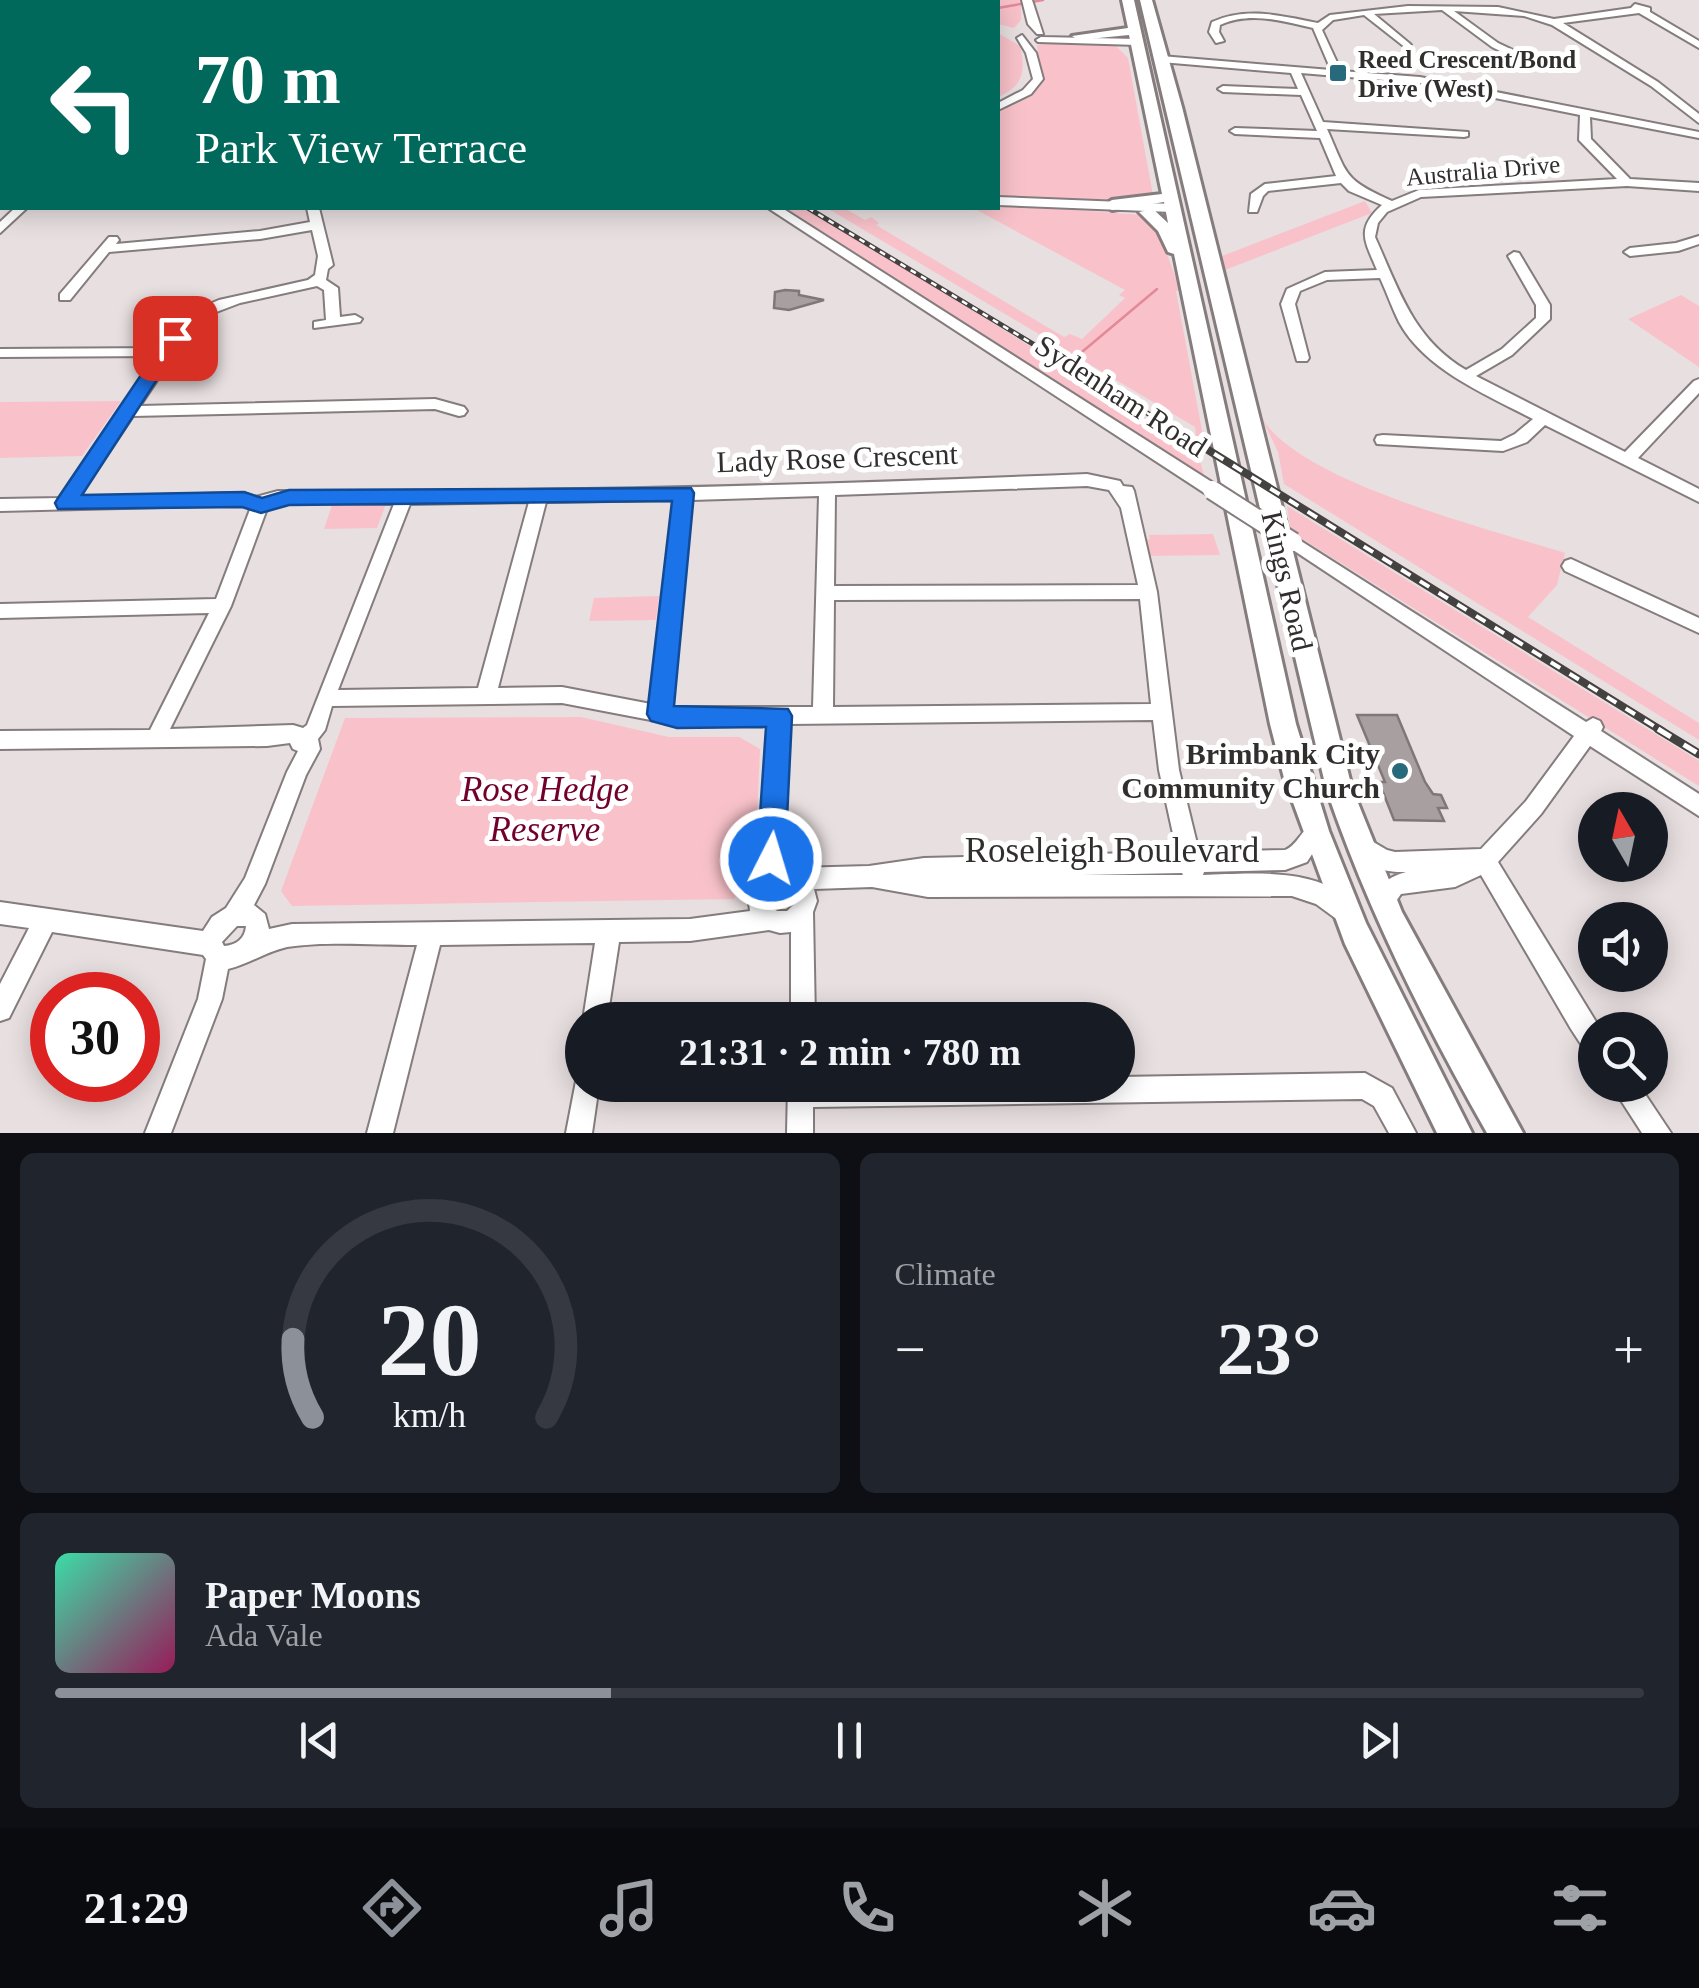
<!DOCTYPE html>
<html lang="en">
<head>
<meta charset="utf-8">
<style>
  body { margin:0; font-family:Georgia,serif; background:#20242c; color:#f1f3f6; height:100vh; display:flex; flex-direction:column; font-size:38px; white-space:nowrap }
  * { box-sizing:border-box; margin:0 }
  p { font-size:32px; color:#9ea1a6 }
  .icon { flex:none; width:55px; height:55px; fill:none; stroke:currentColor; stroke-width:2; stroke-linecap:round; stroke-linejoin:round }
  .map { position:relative; height:1133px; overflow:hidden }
  .panel { display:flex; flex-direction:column; gap:20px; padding:20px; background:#0d0f14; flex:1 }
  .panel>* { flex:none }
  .guide { position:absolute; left:0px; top:0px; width:1000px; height:210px; box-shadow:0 5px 25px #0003; background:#00695c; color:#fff; overflow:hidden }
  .needle { width:65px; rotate:351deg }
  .buttons { position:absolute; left:1578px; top:792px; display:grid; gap:20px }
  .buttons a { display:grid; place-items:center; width:90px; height:90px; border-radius:50%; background:#171b24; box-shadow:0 5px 25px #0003; font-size:50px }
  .speed { position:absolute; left:30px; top:972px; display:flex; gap:20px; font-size:50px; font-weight:700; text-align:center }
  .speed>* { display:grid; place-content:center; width:130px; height:130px; border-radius:50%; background:#171b24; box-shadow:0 5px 25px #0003; line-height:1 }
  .speed .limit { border:15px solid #d22; background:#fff; color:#111 }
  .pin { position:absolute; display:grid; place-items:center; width:85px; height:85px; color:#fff; margin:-42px; border-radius:20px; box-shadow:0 5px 15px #0006 }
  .me { position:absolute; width:110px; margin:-55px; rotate:5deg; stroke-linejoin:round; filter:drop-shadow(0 0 8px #0008) }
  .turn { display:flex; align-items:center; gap:35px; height:210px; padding:0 30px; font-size:45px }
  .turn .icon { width:130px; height:130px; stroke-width:2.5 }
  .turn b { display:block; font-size:70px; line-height:85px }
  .big { font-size:75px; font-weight:600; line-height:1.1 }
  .panel .tile { flex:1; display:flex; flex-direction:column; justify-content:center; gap:15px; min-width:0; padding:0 35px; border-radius:15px; background:#20242c }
  .panel .dial { align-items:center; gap:0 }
  .dial svg { height:260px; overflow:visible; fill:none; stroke:#363941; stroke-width:7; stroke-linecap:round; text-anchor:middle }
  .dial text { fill:#f1f3f6; stroke:none }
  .song { display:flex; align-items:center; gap:30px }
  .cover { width:120px; height:120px; border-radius:15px; background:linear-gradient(135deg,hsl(160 70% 55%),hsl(330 70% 35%)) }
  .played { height:10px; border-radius:5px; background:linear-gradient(90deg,#8c9099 35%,#363941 35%) }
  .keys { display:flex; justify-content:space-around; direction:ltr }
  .heat { display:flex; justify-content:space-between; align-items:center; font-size:55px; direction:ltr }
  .panel .tiles { flex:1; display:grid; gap:20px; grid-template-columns:1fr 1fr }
  .tile:last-child { grid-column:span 2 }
  .trip { position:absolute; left:565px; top:1002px; width:570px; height:100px; border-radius:50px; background:#171b24; box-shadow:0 5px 25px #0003; font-weight:600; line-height:100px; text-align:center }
  .dock { display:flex; height:160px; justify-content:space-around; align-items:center; background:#090b0e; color:#9ea1a6 }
  .dock .icon { width:70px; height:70px }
  .dock .active { color:#8c9099 }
  .dock b { font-size:45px; color:#f1f3f6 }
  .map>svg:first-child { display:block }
  .green { fill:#f9c2ca }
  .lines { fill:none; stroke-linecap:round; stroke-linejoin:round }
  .stream { stroke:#e38998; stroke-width:2.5 }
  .building { fill:#a89fa1; stroke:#807778; stroke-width:2.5 }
  .minor-casing { stroke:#847c7d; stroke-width:4 }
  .major-casing { stroke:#847c7d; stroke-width:6 }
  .minor { fill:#fff; fill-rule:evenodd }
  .major { fill:#fff; fill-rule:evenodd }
  .rail-far2-casing { stroke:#444141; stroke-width:5 }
  .rail-far1-casing { stroke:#444141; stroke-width:8 }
  .rail-casing { stroke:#444141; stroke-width:9 }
  .rail-far2 { stroke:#fff; stroke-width:2.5; stroke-dasharray:6; stroke-linecap:butt }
  .rail-far1 { stroke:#fff; stroke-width:4; stroke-dasharray:11; stroke-linecap:butt }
  .rail { stroke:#fff; stroke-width:5; stroke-dasharray:15; stroke-linecap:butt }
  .minor-bridge-casing { stroke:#847c7d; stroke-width:22; stroke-linecap:butt }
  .minor-bridge { stroke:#fff; stroke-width:18 }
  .route { fill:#1a73e8; stroke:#114b97; stroke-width:2.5 }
  .poi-dot { fill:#276a7c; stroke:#fff; stroke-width:4 }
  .labels { text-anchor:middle; stroke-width:10; stroke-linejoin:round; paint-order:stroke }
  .far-poi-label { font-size:25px; font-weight:bold; fill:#312e2e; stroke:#fff; text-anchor:start }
  .far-street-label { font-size:25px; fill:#312e2e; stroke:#fff }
  .street-label { font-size:30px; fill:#312e2e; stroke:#fff }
  .poi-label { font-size:30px; font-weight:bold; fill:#312e2e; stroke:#fff; text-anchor:end }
  .near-park-label { font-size:35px; font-style:italic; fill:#71002b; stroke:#fff }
  .near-street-label { font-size:35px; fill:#312e2e; stroke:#fff }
</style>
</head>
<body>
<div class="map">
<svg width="1699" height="1133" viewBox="0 0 1699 1133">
  <rect width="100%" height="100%" fill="#e8dfe0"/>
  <!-- green -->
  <path class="green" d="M783,0H1021V20L1014,28L998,24V2Z
    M998,33L1020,46C1026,72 1023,86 998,97Z
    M1054,42L1114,44L1128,58L1153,195L1101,200L998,196V109L1024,97L1040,72L1037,45Z
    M1365,201L1372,213L1225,270L1222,256Z
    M998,204L1142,215L1161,237L1180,290L1176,291L1204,441L1196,436L1195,427L827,208H844L865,220L871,217L879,223L876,225L1064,337L1070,334L1082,339L1125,298L1119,295L1125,290L975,209L952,208H998Z
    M786,208H804L872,247L1197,451L1205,478Z
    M1681,295L1699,306V367L1628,319Z
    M121,401L82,456L0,458V402Z
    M1262,418C1299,482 1493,530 1565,553L1557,585L1528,617L1699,723V740L1284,484L1278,452Z
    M349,501H387L377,528L324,529L333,502H338L339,506Z
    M1287,506L1699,761V786L1291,532Z
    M1213,534L1220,555L1147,556L1143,541L1150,539L1149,535Z
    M659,596L656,620L589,621L594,598Z
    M581,717L669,737H739L760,749L755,860L734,899L292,906L281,891L345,718Z"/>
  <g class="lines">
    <!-- stream -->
    <path class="stream" d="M998,8L1043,0
      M1076,357L1157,289"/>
  </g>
  <!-- building -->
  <path class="building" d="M785,290L799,291V295L824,300L789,310L774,308L775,292Z
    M1357,715H1397L1425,782L1433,794L1441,795L1447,808H1438L1444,821L1394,820L1379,782H1385Z"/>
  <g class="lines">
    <!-- minor casing -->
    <g class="minor-casing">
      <path id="minor" d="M0,0H8L0,5Z
        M439,0H453L455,2H443Z
        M512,0H525L527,2H515Z
        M1022,0H1032L1043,34H1037L1028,24Z
        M1635,4L1650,8V12L1699,41V48L1639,13L1563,23L1658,82L1699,114V123L1651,86L1552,25L1524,16L1454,11L1498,43L1540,63V67H1532L1492,47L1442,10L1374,14L1409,43L1411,45L1406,48L1364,15L1333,20L1322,30L1341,71L1420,77L1699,132V138L1590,117L1591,139L1630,179L1699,183V191L1627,186L1421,197L1387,212L1378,223L1375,237C1399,290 1413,339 1466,370L1502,349L1536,318V305L1508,256L1514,252L1519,253L1550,305V319L1512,355L1476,376L1625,452L1694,381L1699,379V393L1638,458L1699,489V502L1545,425L1527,442L1503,451L1377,444L1375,440L1377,436L1383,435L1501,441L1515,434L1533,419C1487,395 1425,370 1399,322C1392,308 1387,293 1380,278L1327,280L1300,291L1295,304L1309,358L1307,361H1297L1281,304L1287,289L1325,272L1377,270C1365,241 1355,229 1382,205L1349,191L1341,183L1268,191L1263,196L1257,212H1249L1251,194L1265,184L1336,176L1320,138L1235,134L1230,131L1235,128L1317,131L1301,95L1223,92L1218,89L1223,86L1298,89L1291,73L1161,62L1156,59L1161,56L1331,70L1313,28C1282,21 1250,11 1220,25L1219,32L1224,41L1216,43L1209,32L1212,22C1247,6 1282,16 1318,23L1330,15L1408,6L1498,7L1554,19L1631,8ZM1301,73L1420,83L1580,115L1579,140L1617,179L1419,190L1392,201C1343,179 1348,176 1327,129L1464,137L1468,136V132L1323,122Z
        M2,22V28L0,29V23Z
        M1022,35L1036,53L1043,79L1031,94L998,110V103L1023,90L1033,79L1026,53L1017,38Z
        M1041,37L1138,39L1143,42L1138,45L1038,42L1036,40Z
        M0,45L2,46V52L0,51Z
        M0,86H2V93L0,94Z
        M998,197L1172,204L1178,208L1172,212L998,205Z
        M15,208H27L0,233V222Z
        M307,208H319L333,265L328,269L326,280L338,288L340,317L355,315L362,319L360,322L314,328V322L326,320L324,290L317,286L240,303L198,319L140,406L435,399L464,407L467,411L464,415L459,416L435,409L133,416L79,497L244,493L256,497L278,491C549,493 817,485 1087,474L1120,481L1123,486L1132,487L1134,491L1157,592L1179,770L1199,852L1285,850C1298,845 1301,829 1314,824L1322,827L1325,834L1307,862L1285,870L1204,872L1203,875C1247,874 1336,864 1357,915L1354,923L1346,926L1316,904L1292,896L928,897L872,887L814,889L817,901L813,912L815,1020H791V932L780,933L769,930L690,941L619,942L607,1020H583L595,943L440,945L393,1133H367L417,945C377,945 325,941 287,947C265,952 249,964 228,969L222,999L171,1133H145L198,999L206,959L203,955L52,932L9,1018L0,1021V984L29,928L0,924V902L203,931L212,917L226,908L245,878L287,772L298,751L293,749L290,743L267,746L0,749V731L150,730L209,613L0,618V604L216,599L251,507L244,505L0,511V499L61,498L158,356L0,357V349L164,348L188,313L219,300L308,280L315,275L318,256L312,230L260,239L109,252L70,300H60V294L109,237H117L119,240L116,244L260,231L310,222ZM1087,486L1109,490L1121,508L1138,585L834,586L835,495ZM819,496L813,707H670L692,500ZM675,500L651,704L562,687L498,688L546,502ZM529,502L478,688L338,690L410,504ZM278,503L394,504L307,725L303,728L293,725L170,729L231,606L268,506ZM1140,599L1151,704L833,707L834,600ZM562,703L677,725L769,724L762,851L748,894L750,911L690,919L292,924L269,929L265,914L254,905L265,884L306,775L320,749L318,739L325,730L332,706ZM1153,720L1159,770L1177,852L924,858L869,866L795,868L780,865L784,851L789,724ZM1182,873L1183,875H1082ZM778,887H786L793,893L794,904L787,911H777L770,904L771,893ZM237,926H246C245,939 236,945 224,946L222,942Z
        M768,208H782L1218,486L1220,490L1218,494H1206Z
        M1699,236V244L1678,251L1630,256L1624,252L1630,248L1676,243Z
        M1293,536L1586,722L1593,718L1600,721L1603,727L1601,731L1699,794V816L1590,746L1541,814L1498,862L1601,1030H1595V1055L1586,1052L1571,1029L1481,875L1455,887L1401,894L1390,910L1382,913L1374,910L1371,902C1378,885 1388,877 1406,872C1384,873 1363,866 1352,846L1355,839L1363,836L1387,850L1395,852L1481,849L1526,801L1574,736L1287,546L1284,542L1287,538Z
        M1571,559L1699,618V633L1565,571L1562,566L1565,561Z
        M1365,1073L1392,1088L1416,1133H1389L1374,1106L1362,1099L813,1107V1133H787L788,1085H1118V1077Z
        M582,1074V1085H599L592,1133H566L577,1076Z
        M1611,1085H1639L1671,1133H1642Z"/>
    </g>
    <!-- major casing -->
    <g class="major-casing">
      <path id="major" d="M1122,0H1134L1296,724L1329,831L1366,923L1472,1133H1437L1345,944L1284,778L1270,724L1174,254L1168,252L1158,231L1139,212L1153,209L1168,223L1164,202L1112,210L1104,205L1112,200L1162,194L1129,35L1078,40L1072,36L1128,28Z
        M1140,0H1152L1182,107L1352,788L1402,912L1523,1133H1487C1424,1022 1367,909 1326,788Z"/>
    </g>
    <!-- minor -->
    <use href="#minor" class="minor"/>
    <!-- major -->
    <use href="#major" class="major"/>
    <!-- rail-far2 casing -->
    <g class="rail-far2-casing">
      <path id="rail-far2" d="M465,0L469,2
        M485,0L489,2
        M808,208L1162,422"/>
    </g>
    <!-- rail-far1 casing -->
    <g class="rail-far1-casing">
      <path id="rail-far1" d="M1158,419L1662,731"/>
    </g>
    <!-- rail casing -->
    <g class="rail-casing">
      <path id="rail" d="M1658,729L1699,754"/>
    </g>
    <!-- rail-far2 -->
    <use href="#rail-far2" class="rail-far2"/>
    <!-- rail-far1 -->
    <use href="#rail-far1" class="rail-far1"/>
    <!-- rail -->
    <use href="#rail" class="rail"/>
    <!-- minor-bridge casing -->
    <g class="minor-bridge-casing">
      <path id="minor-bridge" d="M1212,490L1293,542"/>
    </g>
    <!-- minor-bridge -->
    <use href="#minor-bridge" class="minor-bridge"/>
  </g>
  <!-- route -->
  <path class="route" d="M175,333L184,338L82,495L244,492L262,498L289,490L691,488L694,493L674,706L788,709L792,716L785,859L781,869L771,873L761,869L757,859L766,727L677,728L651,721L647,714L672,501L289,505L261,513L242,507L58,509L55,503L58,498L168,335Z"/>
  <!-- markers -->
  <g class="poi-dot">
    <rect x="1328" y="63" width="20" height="20" rx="5"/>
    <circle cx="1400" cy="771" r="10"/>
  </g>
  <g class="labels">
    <!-- far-poi labels -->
    <g class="far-poi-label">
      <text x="1358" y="68">Reed Crescent/Bond<tspan x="1358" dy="29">Drive (West)</tspan></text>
    </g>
    <!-- far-street labels -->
    <g class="far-street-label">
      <text transform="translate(1483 170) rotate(-5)" y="9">Australia Drive</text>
    </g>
    <!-- street labels -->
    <g class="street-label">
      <text transform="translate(1121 396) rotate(33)" y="10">Sydenham Road</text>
      <text transform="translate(837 458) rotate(-2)" y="10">Lady Rose Crescent</text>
      <text transform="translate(1287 581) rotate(77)" y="10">Kings Road</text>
    </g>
    <!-- poi labels -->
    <g class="poi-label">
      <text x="1380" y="764">Brimbank City<tspan x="1380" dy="34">Community Church</tspan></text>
    </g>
    <!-- near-park labels -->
    <g class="near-park-label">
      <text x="545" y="801">Rose Hedge<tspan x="545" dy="40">Reserve</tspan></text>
    </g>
    <!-- near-street labels -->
    <g class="near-street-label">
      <text x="1112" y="862">Roseleigh Boulevard</text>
    </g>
  </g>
</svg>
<div class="buttons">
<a><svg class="needle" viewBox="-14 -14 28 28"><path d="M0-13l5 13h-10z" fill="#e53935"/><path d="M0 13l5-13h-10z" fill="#9ea1a6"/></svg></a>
<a><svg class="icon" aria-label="sound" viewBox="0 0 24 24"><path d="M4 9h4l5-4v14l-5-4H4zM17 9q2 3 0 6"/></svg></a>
<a><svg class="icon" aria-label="search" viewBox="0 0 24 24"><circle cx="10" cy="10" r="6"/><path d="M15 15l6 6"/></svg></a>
</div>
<div class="speed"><div class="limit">30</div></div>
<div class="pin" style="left:175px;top:338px;background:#d93025"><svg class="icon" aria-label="arrive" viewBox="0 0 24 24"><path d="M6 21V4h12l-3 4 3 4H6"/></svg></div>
<svg class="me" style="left:771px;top:859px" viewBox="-20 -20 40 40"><circle r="17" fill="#1a73e8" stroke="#fff" stroke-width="3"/><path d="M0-11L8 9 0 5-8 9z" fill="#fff"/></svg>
<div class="trip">21:31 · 2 min · 780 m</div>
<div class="guide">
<div class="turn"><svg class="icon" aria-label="left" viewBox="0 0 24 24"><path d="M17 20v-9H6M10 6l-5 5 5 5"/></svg><div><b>70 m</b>Park View Terrace</div></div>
</div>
</div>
<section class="panel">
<div class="tiles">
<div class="tile dial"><svg viewBox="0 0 100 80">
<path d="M14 69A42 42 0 1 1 86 69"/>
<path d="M14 69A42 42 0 0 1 8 45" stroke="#8c9099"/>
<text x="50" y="56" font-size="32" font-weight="700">20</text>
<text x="50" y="72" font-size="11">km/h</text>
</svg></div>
<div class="tile"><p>Climate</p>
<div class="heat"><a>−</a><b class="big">23°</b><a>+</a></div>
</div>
<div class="tile">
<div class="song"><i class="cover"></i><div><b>Paper Moons</b><p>Ada Vale</p></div></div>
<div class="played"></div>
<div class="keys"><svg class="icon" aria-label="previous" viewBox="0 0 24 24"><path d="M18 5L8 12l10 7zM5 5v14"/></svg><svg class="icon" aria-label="pause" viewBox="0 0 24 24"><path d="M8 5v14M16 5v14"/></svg><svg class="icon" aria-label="next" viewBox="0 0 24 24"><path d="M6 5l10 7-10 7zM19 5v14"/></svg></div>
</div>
</div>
</section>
<nav class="dock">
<b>21:29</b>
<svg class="icon active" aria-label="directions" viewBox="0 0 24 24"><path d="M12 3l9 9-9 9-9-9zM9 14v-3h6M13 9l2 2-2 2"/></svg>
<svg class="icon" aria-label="music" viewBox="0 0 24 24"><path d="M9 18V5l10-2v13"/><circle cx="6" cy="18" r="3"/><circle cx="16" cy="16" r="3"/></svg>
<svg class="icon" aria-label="phone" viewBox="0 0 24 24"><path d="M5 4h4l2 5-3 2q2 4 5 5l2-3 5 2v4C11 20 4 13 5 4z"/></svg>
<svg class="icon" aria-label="climate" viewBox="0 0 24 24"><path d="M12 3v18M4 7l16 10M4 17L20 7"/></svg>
<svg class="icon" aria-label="car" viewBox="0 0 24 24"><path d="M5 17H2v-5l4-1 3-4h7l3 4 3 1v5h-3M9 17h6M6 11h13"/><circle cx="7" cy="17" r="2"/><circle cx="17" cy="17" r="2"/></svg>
<svg class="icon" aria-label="filters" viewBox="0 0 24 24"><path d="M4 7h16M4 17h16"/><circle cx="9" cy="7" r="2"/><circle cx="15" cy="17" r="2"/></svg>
</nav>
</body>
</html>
